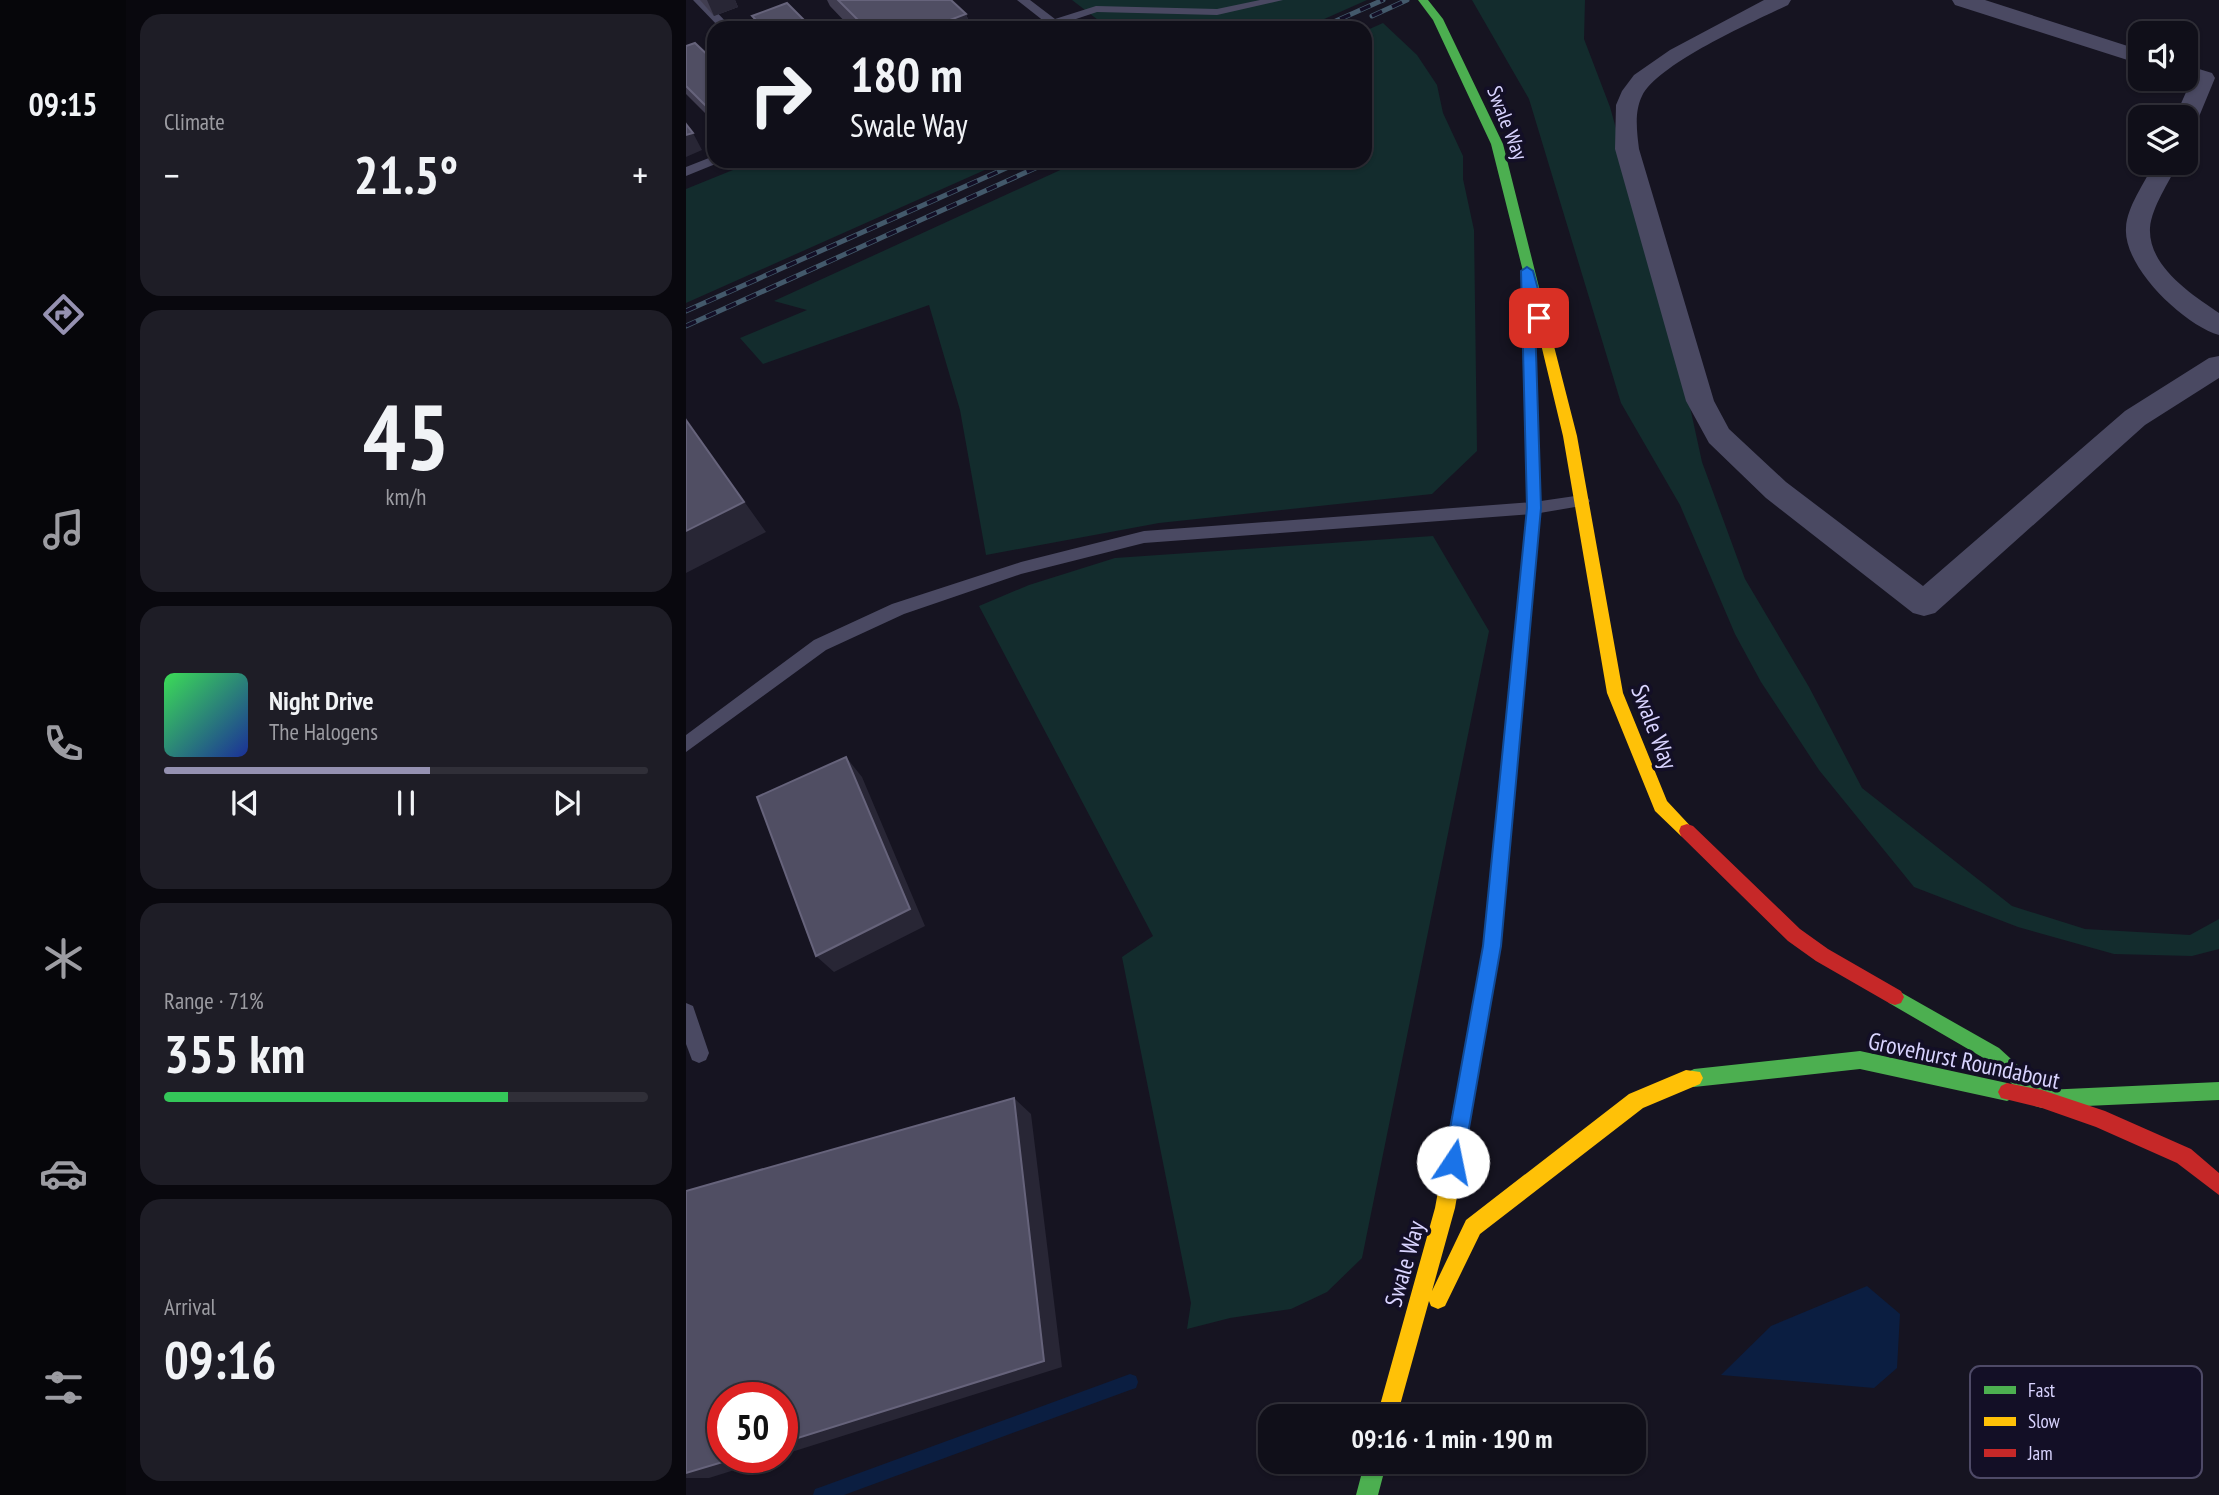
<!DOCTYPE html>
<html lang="en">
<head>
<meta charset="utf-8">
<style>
  body { margin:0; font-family:"PT Sans Narrow",sans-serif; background:#1e1d26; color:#f1f3f6; height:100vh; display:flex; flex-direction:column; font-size:26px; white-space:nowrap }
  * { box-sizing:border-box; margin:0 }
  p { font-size:23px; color:#9c9ca2 }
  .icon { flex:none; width:38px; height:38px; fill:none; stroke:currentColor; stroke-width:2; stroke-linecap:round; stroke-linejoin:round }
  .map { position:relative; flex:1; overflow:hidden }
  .side { display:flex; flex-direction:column; gap:14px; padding:14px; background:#09080e; width:560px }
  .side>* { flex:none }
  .banner { position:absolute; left:21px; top:21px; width:665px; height:147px; border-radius:21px; box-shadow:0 2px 5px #0004,0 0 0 2px #302f38; background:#100f19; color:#f1f3f6; overflow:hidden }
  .controls { position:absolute; left:1442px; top:21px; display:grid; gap:14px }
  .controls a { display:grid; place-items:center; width:70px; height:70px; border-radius:14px; background:#100f19; box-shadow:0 2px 5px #0004,0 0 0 2px #302f38; font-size:35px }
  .speed { position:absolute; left:21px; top:1382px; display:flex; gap:14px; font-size:35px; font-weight:700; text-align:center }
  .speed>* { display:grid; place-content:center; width:91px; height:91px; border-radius:50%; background:#100f19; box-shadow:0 2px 5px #0004,0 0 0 2px #302f38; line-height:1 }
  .speed .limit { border:10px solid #d22; background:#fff; color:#111 }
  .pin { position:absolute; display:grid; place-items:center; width:60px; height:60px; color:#fff; margin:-30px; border-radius:14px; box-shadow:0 4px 10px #0006 }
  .me { position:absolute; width:77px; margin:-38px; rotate:11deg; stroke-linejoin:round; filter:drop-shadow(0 0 5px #0008) }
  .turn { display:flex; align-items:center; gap:24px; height:147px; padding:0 28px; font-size:32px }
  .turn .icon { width:91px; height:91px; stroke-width:2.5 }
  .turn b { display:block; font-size:49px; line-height:60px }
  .big { font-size:52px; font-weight:700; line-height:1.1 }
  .side .card { flex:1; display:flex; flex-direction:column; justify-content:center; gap:10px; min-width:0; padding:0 24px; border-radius:21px; background:#1e1d26 }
  .side .dial { align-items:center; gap:0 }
  .dial b { font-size:91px; line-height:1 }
  .song { display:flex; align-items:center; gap:21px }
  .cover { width:84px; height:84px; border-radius:10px; background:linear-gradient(135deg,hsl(130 70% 55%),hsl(230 70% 35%)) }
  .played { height:7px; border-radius:4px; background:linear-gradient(90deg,#9591b1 55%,#302f38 55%) }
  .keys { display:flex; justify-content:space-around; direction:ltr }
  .heat { display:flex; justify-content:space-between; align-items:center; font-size:38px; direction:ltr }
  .charge { height:10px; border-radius:5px; background:linear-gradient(90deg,#34c759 71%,#302f38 0) }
  .trip { position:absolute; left:572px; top:1404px; width:388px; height:70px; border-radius:21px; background:#100f19; box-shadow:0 2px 5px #0004,0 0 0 2px #302f38; font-weight:700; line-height:70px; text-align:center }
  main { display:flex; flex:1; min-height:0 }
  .tab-bar { display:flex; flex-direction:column; width:126px; justify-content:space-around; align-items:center; background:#06060a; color:#9c9ca2 }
  .tab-bar .icon { width:49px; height:49px }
  .tab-bar .selected { color:#9591b1 }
  .tab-bar b { font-size:32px; color:#f1f3f6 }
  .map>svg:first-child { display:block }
  .green { fill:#132c2d }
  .water { fill:#0b1e41 }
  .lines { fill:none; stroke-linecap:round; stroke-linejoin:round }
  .stream { fill:#0b1e41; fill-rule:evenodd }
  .lane { fill:#4a4962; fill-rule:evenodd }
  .street { fill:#4a4962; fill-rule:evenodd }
  .fast { fill:#4caf50; fill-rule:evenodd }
  .slow { fill:#ffc107; fill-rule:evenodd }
  .jam { fill:#c62828; fill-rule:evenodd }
  .rail-casing { stroke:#43596b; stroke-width:5 }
  .rail { stroke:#130f26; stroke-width:3.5; stroke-dasharray:11; stroke-linecap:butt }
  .wall { fill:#403d50 }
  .shaded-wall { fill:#282635 }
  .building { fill:#504e63; stroke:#66637b; stroke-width:2 }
  .route { fill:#1a73e8; stroke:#114b97; stroke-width:2 }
  .labels { text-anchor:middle; stroke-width:7; stroke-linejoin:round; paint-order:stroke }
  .far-street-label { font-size:21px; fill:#d9d4ff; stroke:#130f26 }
  .street-label { font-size:24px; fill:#d9d4ff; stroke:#130f26 }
  .key { fill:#130f26; stroke:#4e4a67; stroke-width:2 }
  .key-label { font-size:19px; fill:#d9d4ff }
</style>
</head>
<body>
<main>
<nav class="tab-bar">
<b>09:15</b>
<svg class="icon selected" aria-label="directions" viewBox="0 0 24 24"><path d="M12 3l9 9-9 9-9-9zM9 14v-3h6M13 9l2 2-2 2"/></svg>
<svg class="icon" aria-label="music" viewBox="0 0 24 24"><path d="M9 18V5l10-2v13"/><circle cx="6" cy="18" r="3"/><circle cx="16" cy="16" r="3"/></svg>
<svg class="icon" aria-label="phone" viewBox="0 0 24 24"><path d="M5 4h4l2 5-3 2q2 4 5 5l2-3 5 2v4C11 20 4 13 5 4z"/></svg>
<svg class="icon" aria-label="climate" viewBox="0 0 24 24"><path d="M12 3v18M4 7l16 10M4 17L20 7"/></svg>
<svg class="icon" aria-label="car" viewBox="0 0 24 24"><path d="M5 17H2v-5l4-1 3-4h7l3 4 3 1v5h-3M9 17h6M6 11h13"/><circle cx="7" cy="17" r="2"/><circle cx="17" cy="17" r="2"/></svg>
<svg class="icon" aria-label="filters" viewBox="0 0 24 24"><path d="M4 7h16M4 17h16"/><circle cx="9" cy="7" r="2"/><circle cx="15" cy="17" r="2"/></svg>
</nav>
<section class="side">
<div class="card"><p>Climate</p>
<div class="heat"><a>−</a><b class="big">21.5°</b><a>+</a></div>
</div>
<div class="card dial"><b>45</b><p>km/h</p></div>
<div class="card">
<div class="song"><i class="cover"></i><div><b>Night Drive</b><p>The Halogens</p></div></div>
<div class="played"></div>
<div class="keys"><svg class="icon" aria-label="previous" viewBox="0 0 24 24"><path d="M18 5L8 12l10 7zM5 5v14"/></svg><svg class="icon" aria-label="pause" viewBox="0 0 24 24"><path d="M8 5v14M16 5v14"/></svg><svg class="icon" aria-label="next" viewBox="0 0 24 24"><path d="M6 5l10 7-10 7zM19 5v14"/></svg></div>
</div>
<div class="card"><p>Range · 71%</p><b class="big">355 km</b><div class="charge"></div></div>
<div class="card"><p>Arrival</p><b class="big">09:16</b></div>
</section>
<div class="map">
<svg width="1533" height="1495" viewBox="0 0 1533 1495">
  <rect width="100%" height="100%" fill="#161421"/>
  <!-- green -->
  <path class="green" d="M386,0H681L618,28H403L416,23Z
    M786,0H899L898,39L924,107L992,352L1016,462L1059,579L1123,687L1176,788L1326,906L1399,929L1504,935L1533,919V949L1506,956L1428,954L1332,927L1228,887L1133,770L1075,682L1049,634L994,505L935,403L843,99Z
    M697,23L731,55L751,85L757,113L777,156V179L788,230L791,451L746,494L473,523L300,555L274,410L243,305L77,364L54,338L121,310L88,301L394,161H679V31Z
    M69,161H319L0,303V189Z
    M747,536L803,631L676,1258L641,1292L605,1309L544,1318L501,1329L505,1303L436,957L467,936L293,606L343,585L429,558Z"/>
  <!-- water -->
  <path class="water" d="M1181,1286L1214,1314L1211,1368L1188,1388L1035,1375L1085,1326Z"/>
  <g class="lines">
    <!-- stream -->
    <path class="stream" d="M444,1374L450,1376L452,1382L450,1388L444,1390L158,1495H127L129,1489L135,1487Z"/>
    <!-- lane -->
    <path class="lane" d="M7,0H19L46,28H34Z
      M331,0H344L369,19L410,6L531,9L574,0H597L531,15L411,12L363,28H346L359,22Z
      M28,156V161L32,163L0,176V167Z
      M896,495L901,497L904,501L901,505L848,514L458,543L335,574L218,614L140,650L0,752V735L128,640L206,604L335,562L458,531L848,502Z
      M0,1003L7,1006L23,1053L20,1060L13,1063L6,1060L0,1044Z"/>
    <!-- street -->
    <path class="street" d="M1078,0H1105L1102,5C1067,22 973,63 956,96C948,112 951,132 953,149L1028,401L1043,429L1100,482L1237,586L1439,411L1523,358L1533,356V378L1459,425L1249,613L1238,616L1227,613L1080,498L1023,443L1000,401L929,149L930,105L936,91L948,75L984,50Z
      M1266,0H1299L1454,50V64L1269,5Z
      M1500,65L1526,73L1529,78L1512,119L1508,124L1500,126V117H1489L1505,81L1498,79Z
      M1468,163H1492C1483,183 1466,206 1464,228C1462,266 1505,294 1533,313V335C1498,325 1437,267 1440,228C1441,206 1459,183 1468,163Z"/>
    <!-- fast -->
    <path class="fast" d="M732,0H742L757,19L817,144L860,315L858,318L854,319L848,315L805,144L747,20Z
      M845,535L852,540L815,945L797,1045L794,1051L788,1054L782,1051L779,1045L797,945L838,540Z
      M1209,989L1313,1048L1359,1090L1533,1082V1100L1356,1108L1349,1106L1301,1060L1203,1003L1200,997L1203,991Z
      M1174,1051L1321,1083L1327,1086L1330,1092L1327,1098L1321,1101L1174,1069L1008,1087L1002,1084L999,1078L1002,1072L1008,1069Z
      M679,1461H701L692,1495H670Z"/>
    <!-- slow -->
    <path class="slow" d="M854,311L860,315L891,436L937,693L981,801L1009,831L1007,836L1001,838L995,836L969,811L921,693L877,436L848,315Z
      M788,1036L794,1039L797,1045L769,1208L746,1291L780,1220L943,1094L1000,1070L1014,1072L1017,1078L1014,1084L957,1108L794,1234L759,1306L752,1309L745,1306L743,1301L711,1416H691L749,1208L779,1045L782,1039Z"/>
    <!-- jam -->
    <path class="jam" d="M843,336L849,340L855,508L852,540L845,545L838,540L841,508L837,340Z
      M1001,824L1007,826L1114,929L1142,949L1215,991L1218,997L1215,1003L1209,1005L1203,1003L1130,961L1102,941L995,836L993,831L995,826Z
      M1321,1083L1356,1090L1419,1111L1505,1149L1533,1173V1195L1491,1163L1410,1127L1356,1108L1315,1098L1312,1092L1315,1086Z"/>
    <!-- rail casing -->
    <g class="rail-casing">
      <path id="rail" d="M686,16L721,0
        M634,28L697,0
        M0,311L336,161
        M0,326L365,161"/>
    </g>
    <!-- rail -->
    <use href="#rail" class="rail"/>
  </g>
  <!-- wall -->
  <path class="wall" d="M14,0H49L52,7L28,16Z
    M141,0H265L280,14L285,28H165L144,6Z
    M66,16L126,28H72Z
    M0,46L28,61V122L0,94Z"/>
  <!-- shaded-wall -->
  <path class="shaded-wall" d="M21,0H49L52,7L28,16Z
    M280,14L285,28H243Z
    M7,133L16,150L0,157V135Z
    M0,420L80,532L0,573Z
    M160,757L176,777L239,926L148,972L130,956Z
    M328,1098L345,1114L376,1367L96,1455V1443Z
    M50,1458H87L23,1478H0V1473Z"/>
  <!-- building -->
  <path class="building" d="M152,0H265L280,14L243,28H180Z
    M101,3L126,28H78L66,16Z
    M9,43L28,61V111L26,112L0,86V46Z
    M0,124L7,133L0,135Z
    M0,420L58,502L0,531Z
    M160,757L224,909L130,956L71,797Z
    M328,1098L358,1361L96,1443V1398H37V1458H50L0,1473V1191Z"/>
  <!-- route -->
  <path class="route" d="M841,267L847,271L860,318L858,321H849L855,508L815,946L777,1162L774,1169L767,1172L761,1169L758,1162L797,946L841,508L835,271Z"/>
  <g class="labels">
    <!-- far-street labels -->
    <g class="far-street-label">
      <text transform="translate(821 123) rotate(69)" y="7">Swale Way</text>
    </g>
    <!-- street labels -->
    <g class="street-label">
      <text transform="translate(968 727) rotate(69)" y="8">Swale Way</text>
      <text transform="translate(1278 1061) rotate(12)" y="8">Grovehurst Roundabout</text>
      <text transform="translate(719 1264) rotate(-74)" y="8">Swale Way</text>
    </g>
  </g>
  <!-- legend -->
  <rect x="1284" y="1366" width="232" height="112" rx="10" class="key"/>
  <rect x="1298" y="1386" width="32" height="8" fill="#4caf50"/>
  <rect x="1298" y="1417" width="32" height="9" fill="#ffc107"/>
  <rect x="1298" y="1449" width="32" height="8" fill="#c62828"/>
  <g class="key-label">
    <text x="1342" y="1397">Fast</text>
    <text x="1342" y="1428">Slow</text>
    <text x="1342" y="1460">Jam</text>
  </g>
</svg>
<div class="controls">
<a><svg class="icon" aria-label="sound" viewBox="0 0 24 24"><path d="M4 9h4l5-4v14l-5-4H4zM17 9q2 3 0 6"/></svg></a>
<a><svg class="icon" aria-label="layers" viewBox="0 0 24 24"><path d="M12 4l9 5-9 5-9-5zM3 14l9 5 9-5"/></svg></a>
</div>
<div class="speed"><div class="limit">50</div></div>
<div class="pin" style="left:853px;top:318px;background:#d93025"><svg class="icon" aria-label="arrive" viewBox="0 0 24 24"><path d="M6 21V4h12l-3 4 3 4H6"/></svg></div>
<svg class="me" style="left:767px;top:1162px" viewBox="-20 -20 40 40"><circle r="19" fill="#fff"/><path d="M0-13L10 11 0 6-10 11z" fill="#1a73e8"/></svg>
<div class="trip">09:16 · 1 min · 190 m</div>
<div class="banner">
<div class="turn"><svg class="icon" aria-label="right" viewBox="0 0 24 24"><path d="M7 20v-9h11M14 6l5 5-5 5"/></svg><div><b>180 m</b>Swale Way</div></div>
</div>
</div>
</main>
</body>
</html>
